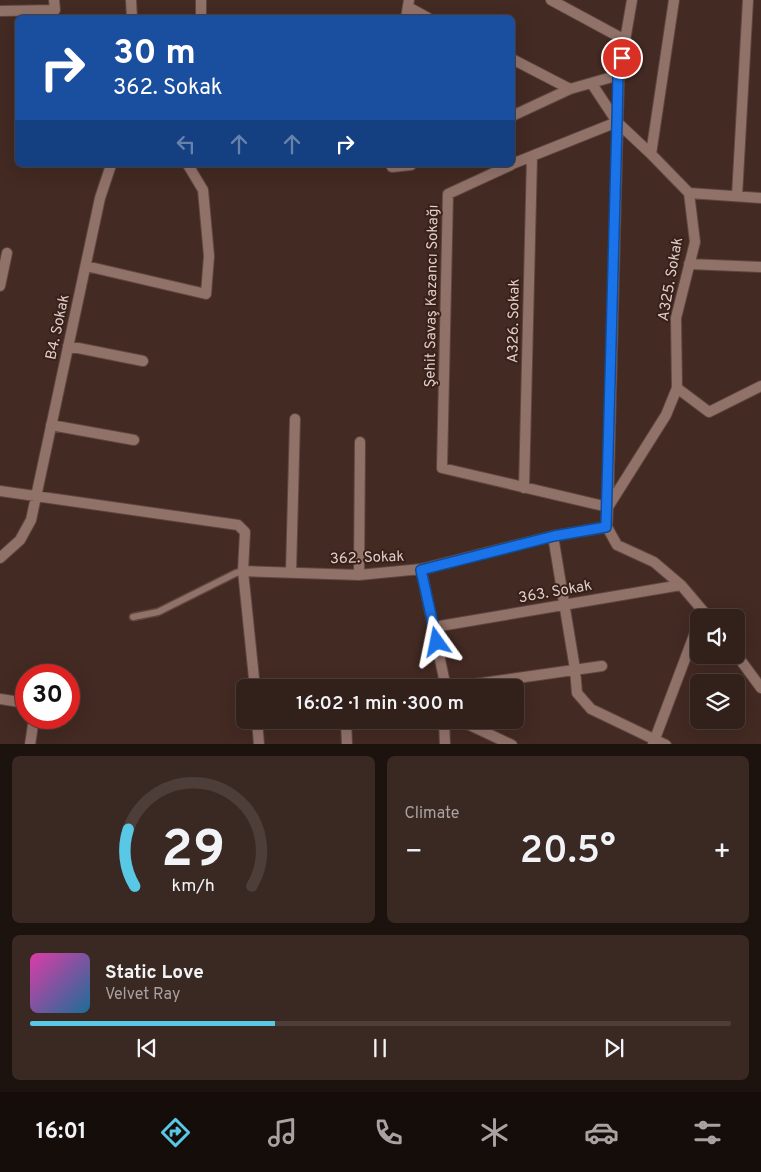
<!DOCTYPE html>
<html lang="en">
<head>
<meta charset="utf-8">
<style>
  body { margin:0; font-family:Overpass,sans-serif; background:#3a2823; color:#f1f3f6; height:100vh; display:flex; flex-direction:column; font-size:19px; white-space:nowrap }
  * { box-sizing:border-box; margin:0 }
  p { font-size:16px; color:#a8a3a2 }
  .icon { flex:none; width:28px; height:28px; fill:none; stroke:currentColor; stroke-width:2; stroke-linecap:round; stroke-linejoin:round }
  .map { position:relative; height:744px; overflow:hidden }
  .side { display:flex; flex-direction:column; gap:12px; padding:12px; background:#1c120e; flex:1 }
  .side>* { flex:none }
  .hud { position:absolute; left:15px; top:15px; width:500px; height:152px; border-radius:8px; box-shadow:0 5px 20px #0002,0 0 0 1px #4d3e39; background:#1a4fa0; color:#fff; overflow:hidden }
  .fabs { position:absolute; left:690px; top:609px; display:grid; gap:10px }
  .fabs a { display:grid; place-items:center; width:55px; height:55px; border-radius:8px; background:#32201a; box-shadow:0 5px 20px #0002,0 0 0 1px #4d3e39; font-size:25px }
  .speed { position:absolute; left:15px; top:664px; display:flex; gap:10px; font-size:25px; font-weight:700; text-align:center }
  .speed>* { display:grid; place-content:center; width:65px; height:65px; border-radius:50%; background:#32201a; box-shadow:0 5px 20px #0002,0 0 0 1px #4d3e39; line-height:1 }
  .speed .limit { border:8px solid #d22; background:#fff; color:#111 }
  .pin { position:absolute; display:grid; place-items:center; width:42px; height:42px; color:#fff; margin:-21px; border:2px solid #fff; border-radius:50%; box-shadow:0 1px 5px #0007 }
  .me { position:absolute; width:55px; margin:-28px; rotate:348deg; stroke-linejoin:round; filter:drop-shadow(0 0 4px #0008) }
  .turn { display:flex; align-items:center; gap:18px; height:105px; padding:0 15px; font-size:22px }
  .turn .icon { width:65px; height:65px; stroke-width:2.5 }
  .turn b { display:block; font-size:35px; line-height:42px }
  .lanes { display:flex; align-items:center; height:48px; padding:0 15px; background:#0003; justify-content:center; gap:25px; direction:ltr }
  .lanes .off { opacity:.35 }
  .big { font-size:38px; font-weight:600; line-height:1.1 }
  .side .card { flex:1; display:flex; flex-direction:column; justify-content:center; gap:8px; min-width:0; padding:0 18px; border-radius:8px; background:#3a2823 }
  .side .dial { align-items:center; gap:0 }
  .dial svg { height:130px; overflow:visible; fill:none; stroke:#4d3e39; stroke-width:7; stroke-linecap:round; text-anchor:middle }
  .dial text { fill:#f1f3f6; stroke:none }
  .song { display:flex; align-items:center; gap:15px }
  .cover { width:60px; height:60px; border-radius:8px; background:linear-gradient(135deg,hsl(320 70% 55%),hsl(200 70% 35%)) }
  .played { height:5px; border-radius:2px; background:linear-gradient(90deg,#59c8e4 35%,#4d3e39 35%) }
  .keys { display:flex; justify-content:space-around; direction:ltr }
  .heat { display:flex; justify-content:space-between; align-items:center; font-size:28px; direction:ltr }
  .side .tiles { flex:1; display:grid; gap:12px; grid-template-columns:1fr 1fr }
  .card:last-child { grid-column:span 2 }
  .trip { position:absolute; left:236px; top:679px; width:288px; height:50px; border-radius:8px; background:#32201a; box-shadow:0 5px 20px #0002,0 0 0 1px #4d3e39; font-weight:600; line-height:50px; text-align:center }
  .dock { display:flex; height:80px; justify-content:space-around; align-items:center; background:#140d0a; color:#a8a3a2 }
  .dock .icon { width:35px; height:35px }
  .dock .current { color:#59c8e4 }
  .dock b { font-size:22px; color:#f1f3f6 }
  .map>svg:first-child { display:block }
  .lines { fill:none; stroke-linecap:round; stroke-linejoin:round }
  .service-casing { stroke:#5f4741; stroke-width:9 }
  .minor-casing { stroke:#5f4741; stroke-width:12 }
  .service { stroke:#917269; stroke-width:6 }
  .minor { stroke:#917269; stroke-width:10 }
  .route-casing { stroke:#114b97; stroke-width:12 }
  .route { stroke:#1a73e8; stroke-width:9 }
  .labels { text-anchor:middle; stroke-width:4; stroke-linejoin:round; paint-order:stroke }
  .street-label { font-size:15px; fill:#decdc8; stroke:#392019 }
</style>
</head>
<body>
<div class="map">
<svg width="761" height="745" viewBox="0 0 761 745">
  <rect width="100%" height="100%" fill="#432a23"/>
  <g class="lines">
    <!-- service casing -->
    <g class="service-casing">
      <path id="service" d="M133,617L158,612L236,573L243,571"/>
    </g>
    <!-- minor casing -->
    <g class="minor-casing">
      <path id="minor" d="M131,0L132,18
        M551,0L625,40
        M408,7L428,18
        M0,11L55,10L54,0
        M201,18V0
        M406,18L409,0
        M512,59L570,89L619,75
        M592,84L617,122L651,154L689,193L695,242L676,318L677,388L666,415L608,507L607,527L617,545L654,562L681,585L709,618
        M512,116L570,89
        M651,154L674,0
        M512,164L617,122
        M391,165L392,167L411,165
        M511,165L448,194L442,468L608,507L619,75L632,0
        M689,193L761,198
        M737,196L748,0
        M689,264L761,267
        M86,266L206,294L209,256L203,190L188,165
        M0,286L7,253
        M68,346L143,361
        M677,388L709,412L761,386
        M51,425L134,440
        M524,488L532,156
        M0,491L238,525L245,532L243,571L255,688
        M553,536L575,669L577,693L591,709L666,745
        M0,558L20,540L31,520L100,198L111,165
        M421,569L446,688
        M243,571L359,575L421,569L553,536L607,527
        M291,572L295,419
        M359,575L360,442
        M434,627L681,585
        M736,654L761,688
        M255,685L329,688
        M447,688L602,666
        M0,699L26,703
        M257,720L259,745
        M346,720L347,745
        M444,720L445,745
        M459,720L512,745
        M653,744L699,622
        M30,745L34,718"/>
    </g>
    <!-- service -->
    <use href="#service" class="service"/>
    <!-- minor -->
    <use href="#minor" class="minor"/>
  </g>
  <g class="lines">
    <!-- route casing -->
    <g class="route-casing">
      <path id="route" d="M437,642L421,570L554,536L606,527L617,122L618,75L622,58"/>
    </g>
    <!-- route -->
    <use href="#route" class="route"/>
  </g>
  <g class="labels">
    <!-- street labels -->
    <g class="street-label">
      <text transform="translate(670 279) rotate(-80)" y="5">A325. Sokak</text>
      <text transform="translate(431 296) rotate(-89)" y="5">Şehit Savaş Kazancı Sokağı</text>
      <text transform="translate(513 321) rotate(-89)" y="5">A326. Sokak</text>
      <text transform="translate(57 327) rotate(-78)" y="5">B4. Sokak</text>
      <text transform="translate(367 557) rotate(-2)" y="5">362. Sokak</text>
      <text transform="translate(555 591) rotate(-10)" y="5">363. Sokak</text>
    </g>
  </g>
</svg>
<div class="fabs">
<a><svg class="icon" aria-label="sound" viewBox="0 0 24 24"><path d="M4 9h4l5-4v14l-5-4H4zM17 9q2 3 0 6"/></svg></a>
<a><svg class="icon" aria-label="layers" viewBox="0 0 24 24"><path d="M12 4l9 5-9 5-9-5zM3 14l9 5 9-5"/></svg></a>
</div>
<div class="speed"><div class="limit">30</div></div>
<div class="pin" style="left:622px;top:58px;background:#d93025"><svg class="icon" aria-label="arrive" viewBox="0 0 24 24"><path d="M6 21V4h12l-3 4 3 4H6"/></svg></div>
<svg class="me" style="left:437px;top:642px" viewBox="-20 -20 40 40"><path d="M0-17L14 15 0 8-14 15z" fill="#1a73e8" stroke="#fff" stroke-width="4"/></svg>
<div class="trip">16:02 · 1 min · 300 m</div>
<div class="hud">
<div class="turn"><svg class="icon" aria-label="right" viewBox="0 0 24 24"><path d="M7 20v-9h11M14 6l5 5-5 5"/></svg><div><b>30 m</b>362. Sokak</div></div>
<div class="lanes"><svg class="icon off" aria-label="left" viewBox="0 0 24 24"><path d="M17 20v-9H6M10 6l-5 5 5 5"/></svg><svg class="icon off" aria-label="ahead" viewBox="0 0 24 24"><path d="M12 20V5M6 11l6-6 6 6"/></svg><svg class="icon off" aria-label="ahead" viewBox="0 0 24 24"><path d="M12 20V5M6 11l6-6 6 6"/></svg><svg class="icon" aria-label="right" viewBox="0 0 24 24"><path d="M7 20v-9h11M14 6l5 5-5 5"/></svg></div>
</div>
</div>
<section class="side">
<div class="tiles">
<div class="card dial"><svg viewBox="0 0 100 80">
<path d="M14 69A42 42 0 1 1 86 69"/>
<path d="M14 69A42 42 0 0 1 10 34" stroke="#59c8e4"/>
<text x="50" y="56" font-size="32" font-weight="700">29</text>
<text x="50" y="72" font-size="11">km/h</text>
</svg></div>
<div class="card"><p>Climate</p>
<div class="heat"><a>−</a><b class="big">20.5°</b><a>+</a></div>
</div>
<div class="card">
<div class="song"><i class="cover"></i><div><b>Static Love</b><p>Velvet Ray</p></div></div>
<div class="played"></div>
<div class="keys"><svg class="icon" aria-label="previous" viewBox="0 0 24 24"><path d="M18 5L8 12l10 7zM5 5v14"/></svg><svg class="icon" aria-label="pause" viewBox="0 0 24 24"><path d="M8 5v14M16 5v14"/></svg><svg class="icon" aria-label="next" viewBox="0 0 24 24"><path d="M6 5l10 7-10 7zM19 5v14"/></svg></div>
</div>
</div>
</section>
<nav class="dock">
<b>16:01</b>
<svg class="icon current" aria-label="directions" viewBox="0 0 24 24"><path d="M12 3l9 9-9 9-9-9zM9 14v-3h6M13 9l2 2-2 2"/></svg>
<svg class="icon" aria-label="music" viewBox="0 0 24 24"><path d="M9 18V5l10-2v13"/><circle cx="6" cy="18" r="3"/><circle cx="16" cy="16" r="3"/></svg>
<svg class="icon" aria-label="phone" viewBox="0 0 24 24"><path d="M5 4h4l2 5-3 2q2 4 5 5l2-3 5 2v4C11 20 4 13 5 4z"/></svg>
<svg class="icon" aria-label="climate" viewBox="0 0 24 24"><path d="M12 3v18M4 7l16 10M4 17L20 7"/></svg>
<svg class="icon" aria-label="car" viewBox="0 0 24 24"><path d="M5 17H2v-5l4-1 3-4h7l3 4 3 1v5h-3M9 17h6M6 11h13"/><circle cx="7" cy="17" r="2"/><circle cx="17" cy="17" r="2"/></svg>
<svg class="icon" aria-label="filters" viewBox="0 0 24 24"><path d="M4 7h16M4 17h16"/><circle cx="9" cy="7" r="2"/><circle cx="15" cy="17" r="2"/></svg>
</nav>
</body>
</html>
